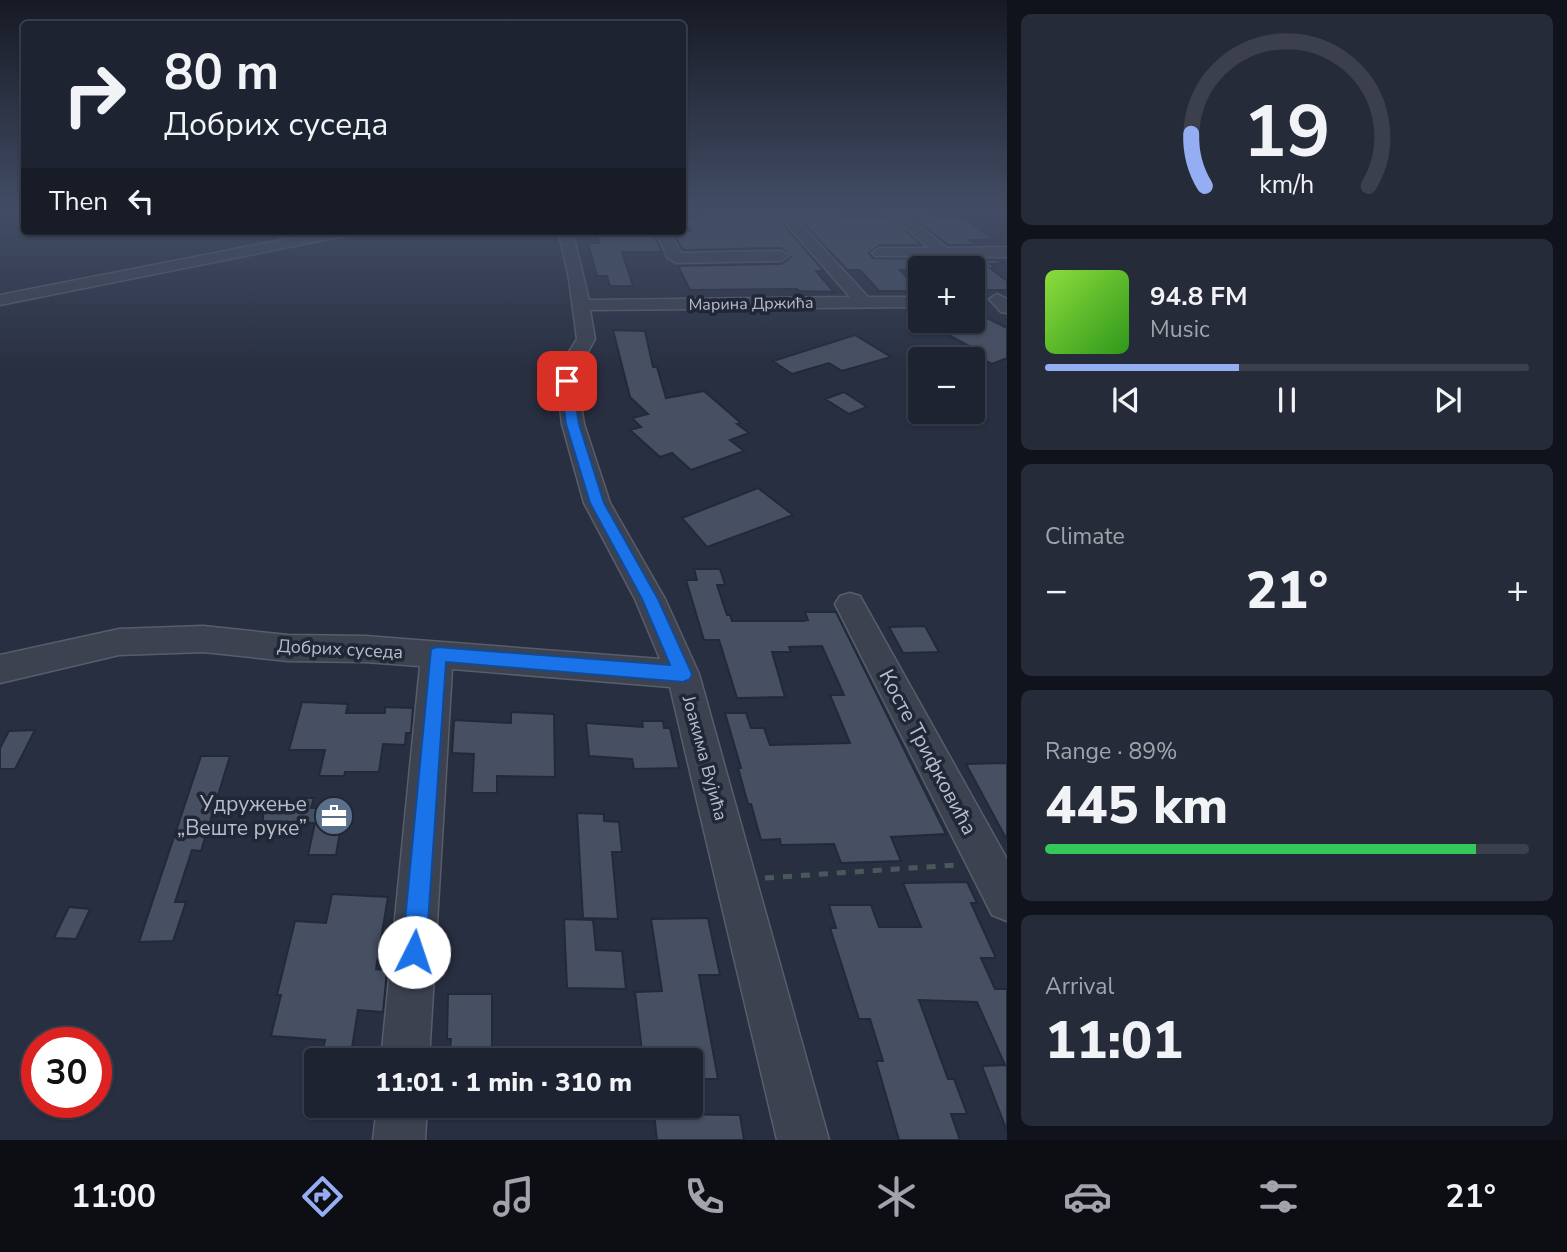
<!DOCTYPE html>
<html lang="en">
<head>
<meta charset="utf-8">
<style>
  body { margin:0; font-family:"Nunito Sans",sans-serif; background:#262b39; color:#f1f3f6; height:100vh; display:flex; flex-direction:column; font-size:26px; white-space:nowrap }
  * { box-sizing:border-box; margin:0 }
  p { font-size:23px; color:#a1a4ab }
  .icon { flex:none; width:38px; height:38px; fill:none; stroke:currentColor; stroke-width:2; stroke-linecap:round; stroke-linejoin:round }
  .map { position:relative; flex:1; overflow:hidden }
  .details { display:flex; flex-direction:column; gap:14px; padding:14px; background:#10131b; width:560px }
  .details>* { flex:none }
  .guide { position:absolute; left:21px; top:21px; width:665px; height:214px; border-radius:7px; box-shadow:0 2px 5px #0004,0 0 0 2px #3c404d; background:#1e2331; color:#f1f3f6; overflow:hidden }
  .tools { position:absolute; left:908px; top:256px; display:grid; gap:14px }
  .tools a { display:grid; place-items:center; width:77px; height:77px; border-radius:7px; background:#1e2331; box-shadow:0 2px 5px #0004,0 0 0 2px #3c404d; font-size:35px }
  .speed { position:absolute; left:21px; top:1027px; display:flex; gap:14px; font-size:35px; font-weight:700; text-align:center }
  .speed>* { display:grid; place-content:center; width:91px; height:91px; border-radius:50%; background:#1e2331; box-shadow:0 2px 5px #0004,0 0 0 2px #3c404d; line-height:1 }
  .speed .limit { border:10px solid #d22; background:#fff; color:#111 }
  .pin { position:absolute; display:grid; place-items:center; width:60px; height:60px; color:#fff; margin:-30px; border-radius:14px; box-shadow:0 4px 10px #0006 }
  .me { position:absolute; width:77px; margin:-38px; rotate:4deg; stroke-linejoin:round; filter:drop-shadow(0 0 5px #0008) }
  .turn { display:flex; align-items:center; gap:24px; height:147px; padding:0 28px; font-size:32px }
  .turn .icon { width:91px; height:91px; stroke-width:2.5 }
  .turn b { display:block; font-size:49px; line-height:60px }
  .then { display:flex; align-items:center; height:66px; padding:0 28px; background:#0003; gap:14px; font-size:26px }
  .big { font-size:52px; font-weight:800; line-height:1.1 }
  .details .tile { flex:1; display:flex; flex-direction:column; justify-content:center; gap:10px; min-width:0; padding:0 24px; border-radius:10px; background:#262b39 }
  .details .dial { align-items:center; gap:0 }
  .dial svg { height:182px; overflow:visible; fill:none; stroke:#3c404d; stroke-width:7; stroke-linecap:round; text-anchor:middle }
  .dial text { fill:#f1f3f6; stroke:none }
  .song { display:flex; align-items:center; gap:21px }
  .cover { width:84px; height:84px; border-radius:10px; background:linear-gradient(135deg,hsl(90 70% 55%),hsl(110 70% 35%)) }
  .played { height:7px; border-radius:4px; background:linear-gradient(90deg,#95aef3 40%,#3c404d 40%) }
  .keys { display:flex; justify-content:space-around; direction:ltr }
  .heat { display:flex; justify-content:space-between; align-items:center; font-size:38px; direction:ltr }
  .charge { height:10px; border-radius:5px; background:linear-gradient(90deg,#34c759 89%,#3c404d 0) }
  .trip { position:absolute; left:304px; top:1048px; width:399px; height:70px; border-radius:7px; background:#1e2331; box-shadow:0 2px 5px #0004,0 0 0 2px #3c404d; font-weight:800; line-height:70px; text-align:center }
  .tab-bar { display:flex; height:112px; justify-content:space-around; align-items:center; background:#0c0e14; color:#a1a4ab }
  .tab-bar .icon { width:49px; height:49px }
  .tab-bar .active { color:#95aef3 }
  .tab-bar b { font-size:32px; color:#f1f3f6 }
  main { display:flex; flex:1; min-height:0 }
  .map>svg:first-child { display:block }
  .building { fill:#474f62; stroke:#222938; stroke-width:2 }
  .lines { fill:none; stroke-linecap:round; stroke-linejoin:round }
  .minor-casing { stroke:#575d6b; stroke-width:3 }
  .path { stroke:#48595e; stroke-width:5; stroke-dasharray:9 9; stroke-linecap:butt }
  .minor { fill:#3c4250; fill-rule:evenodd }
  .route { fill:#1a73e8; stroke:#114b97; stroke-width:2 }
  .labels { text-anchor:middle; stroke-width:7; stroke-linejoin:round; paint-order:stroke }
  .far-street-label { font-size:16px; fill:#b9bdcb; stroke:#202736 }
  .street-label { font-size:18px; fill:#b9bdcb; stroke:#202736 }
  .near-street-label { font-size:21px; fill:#b9bdcb; stroke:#202736 }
  .near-poi-label { font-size:21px; fill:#b9bdcb; stroke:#202736; text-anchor:end }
</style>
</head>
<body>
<main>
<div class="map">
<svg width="1007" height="1140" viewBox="0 0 1007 1140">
  <rect width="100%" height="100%" fill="#282f41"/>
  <!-- building -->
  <path class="building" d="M703,211H772L824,271H816L834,292L799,291L797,289L690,290L678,266L781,264L791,257L781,248L683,250L672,231H691L683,217L706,216Z
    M792,211H834L841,217L885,218L878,211H883L922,245H880L869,253L873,258L998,260L1003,263L990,264L996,268H990L1007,281V290H973V268H916L919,270H900L920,291H879L860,270H847Z
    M905,211H925L935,218H963L994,239L970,240L978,245H948Z
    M595,231H653L662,252H622L633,286H610L607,276H597L588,243H599Z
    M981,315L1007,328V358L992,364L964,350L971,347L939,330L973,320Z
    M613,330L645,331L653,367H657L666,398L704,391L741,423L737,424L749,433L730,440L744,451L691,470L672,453L660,457L630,430L641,427L632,418L648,414L630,397Z
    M855,335L891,357L842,371L829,363L792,374L773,361Z
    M844,392L867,407L849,414L825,399Z
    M758,488L793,515L707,547L682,518Z
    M694,569H720L725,585H717L727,615H730L732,621H803L808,620L805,612H836L946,834L891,837L901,861L841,863L834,844L781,845L780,839L761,840L751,804H748L738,768H741L725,713H746L751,728H764L770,745L850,743L830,695H844L822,646L789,647L791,652H772L785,697L737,698L719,640H704L686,580H697Z
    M925,626L939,652L903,653L889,627Z
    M302,702L348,704L346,713H385V707L413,708L411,733H406L405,745L383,744L379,772H345L344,776H319L325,750H289Z
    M511,712L554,714L555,777L497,776V793H472L474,754L452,753L454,720L511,723Z
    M642,721H663L664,728H670L679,768L634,769L632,759L589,756L586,723L643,727Z
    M35,730L15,769H0V748L9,731Z
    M201,756H230L201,851L192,850L175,902H186L173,941L139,942Z
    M1007,763V840L966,764Z
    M298,798H314L311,808H344L336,855H308L315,823L263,821V808H295Z
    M577,813L604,814V821L619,822L622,852H612L618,919L583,918Z
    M967,882L977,903H971L996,958H981L995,989H1007V1131L982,1066L1005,1065L977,1002L919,1000L948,1079H954L967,1114H951L960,1140H899L876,1061H883L870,1019H859L830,928H836L829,905H871L879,927H921L903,883Z
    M332,894L388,897L376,969L387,970L383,1012L358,1010L350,1060H321L325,1040L271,1036L281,995H277L295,921L326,923Z
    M69,907L90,909L76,939L54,938Z
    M708,918L720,975H699L718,1079H691V1060H643L635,992L662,991L651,919Z
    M564,919L593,920L596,950L622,951L626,989L567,988Z
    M448,994H492V1051H450L451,1039H447Z
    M654,1114L740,1115L744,1140H657Z"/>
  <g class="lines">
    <!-- minor casing -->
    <g class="minor-casing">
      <path id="minor" d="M775,211H789L868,297H920V307L590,310L595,339L576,373L584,424L610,503L665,599L699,674L829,1140H777L670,687L452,669L429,1060H381L420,666L365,662L288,661L203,652L119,655L0,683V655L119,629L203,626L288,635L365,636L660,659L635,599L584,503L562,424L556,373L577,339L569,279L560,238L562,231H576L574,238L589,300L850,297Z
        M886,211H901L947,248L1007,247V257L875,256L872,253L880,248H929Z
        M999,211H1007V216Z
        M327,231H356L349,235L0,305V295Z
        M655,231H669L681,253L781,251L789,256L781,261L676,263L668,258Z
        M997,294L1007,299V313L1001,312L989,299Z
        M850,593L860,596L1007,859V921L992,915L835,604L840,596Z
        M377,1106H427L425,1140H373Z"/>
    </g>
    <!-- path -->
    <path class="path" d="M765,878L956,865"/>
    <!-- minor -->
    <use href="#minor" class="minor"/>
  </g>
  <!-- sky -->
  <linearGradient id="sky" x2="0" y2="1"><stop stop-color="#161a24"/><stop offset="0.57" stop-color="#424d65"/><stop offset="1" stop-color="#424d65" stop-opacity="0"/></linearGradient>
  <rect width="1007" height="370" fill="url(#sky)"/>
  <!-- route -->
  <path class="route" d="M567,378L572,381L579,424L604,503L658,599L692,674L690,679L683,682L446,662L426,952L423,961L414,965L405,961L402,952L431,649L437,647L670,665L642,599L590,503L566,424L561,381Z"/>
  <!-- icons -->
  <defs>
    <g id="office-disc" transform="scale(2.0125)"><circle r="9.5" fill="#5c6f8a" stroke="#202736"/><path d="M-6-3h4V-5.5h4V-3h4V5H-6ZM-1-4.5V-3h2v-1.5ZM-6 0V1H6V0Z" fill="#fff"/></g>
  </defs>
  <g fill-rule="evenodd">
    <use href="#office-disc" x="334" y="816"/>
  </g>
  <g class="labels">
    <!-- far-street labels -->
    <g class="far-street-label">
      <text transform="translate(751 303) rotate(-1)" y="6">Марина Држића</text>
    </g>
    <!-- street labels -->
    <g class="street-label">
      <text transform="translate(340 649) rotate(3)" y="6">Добрих суседа</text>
      <text transform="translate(705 758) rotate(75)" y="6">Јоакима Вујића</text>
    </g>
    <!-- near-street labels -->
    <g class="near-street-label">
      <text transform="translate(928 752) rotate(62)" y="7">Косте Трифковића</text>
    </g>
    <!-- near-poi labels -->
    <g class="near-poi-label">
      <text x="307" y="811">Удружење<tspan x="307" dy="24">„Веште руке”</tspan></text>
    </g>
  </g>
</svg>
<div class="tools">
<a>+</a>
<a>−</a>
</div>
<div class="speed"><div class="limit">30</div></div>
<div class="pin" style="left:567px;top:381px;background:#d93025"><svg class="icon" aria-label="arrive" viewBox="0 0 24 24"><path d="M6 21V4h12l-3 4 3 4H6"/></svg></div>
<svg class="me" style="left:414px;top:952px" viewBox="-20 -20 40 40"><circle r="19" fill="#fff"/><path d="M0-13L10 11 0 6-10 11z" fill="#1a73e8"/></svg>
<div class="trip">11:01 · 1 min · 310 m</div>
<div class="guide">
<div class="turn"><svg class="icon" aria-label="right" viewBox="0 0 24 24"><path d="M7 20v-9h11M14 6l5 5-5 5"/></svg><div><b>80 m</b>Добрих суседа</div></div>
<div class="then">Then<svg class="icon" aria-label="left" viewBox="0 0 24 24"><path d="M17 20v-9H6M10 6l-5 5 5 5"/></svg></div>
</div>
</div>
<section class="details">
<div class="tile dial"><svg viewBox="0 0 100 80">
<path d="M14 69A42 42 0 1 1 86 69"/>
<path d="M14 69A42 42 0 0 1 8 46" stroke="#95aef3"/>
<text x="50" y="56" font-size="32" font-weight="700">19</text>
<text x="50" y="72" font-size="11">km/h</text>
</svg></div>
<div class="tile">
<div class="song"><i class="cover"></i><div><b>94.8 FM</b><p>Music</p></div></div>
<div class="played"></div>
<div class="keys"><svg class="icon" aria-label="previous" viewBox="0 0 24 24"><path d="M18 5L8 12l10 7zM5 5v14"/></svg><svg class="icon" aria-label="pause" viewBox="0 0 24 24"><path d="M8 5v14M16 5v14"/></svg><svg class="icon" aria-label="next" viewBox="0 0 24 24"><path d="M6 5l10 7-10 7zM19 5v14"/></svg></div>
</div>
<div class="tile"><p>Climate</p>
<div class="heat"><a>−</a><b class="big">21°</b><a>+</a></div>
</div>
<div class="tile"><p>Range · 89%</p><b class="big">445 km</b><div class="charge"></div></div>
<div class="tile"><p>Arrival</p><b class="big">11:01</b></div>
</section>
</main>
<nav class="tab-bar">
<b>11:00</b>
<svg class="icon active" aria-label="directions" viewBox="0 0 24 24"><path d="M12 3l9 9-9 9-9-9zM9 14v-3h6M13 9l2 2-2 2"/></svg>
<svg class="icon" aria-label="music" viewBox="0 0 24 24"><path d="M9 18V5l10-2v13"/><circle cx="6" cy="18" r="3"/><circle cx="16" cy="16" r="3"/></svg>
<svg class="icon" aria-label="phone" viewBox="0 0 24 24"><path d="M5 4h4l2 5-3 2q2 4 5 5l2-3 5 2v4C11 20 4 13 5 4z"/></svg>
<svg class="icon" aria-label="climate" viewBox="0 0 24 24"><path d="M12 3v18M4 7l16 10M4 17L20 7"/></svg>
<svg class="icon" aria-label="car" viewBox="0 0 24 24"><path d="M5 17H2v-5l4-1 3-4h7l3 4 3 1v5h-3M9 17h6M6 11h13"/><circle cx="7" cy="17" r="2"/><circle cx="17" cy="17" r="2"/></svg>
<svg class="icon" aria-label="filters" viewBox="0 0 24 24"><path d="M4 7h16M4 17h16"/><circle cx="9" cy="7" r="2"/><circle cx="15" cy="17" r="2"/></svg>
<b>21°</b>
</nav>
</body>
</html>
